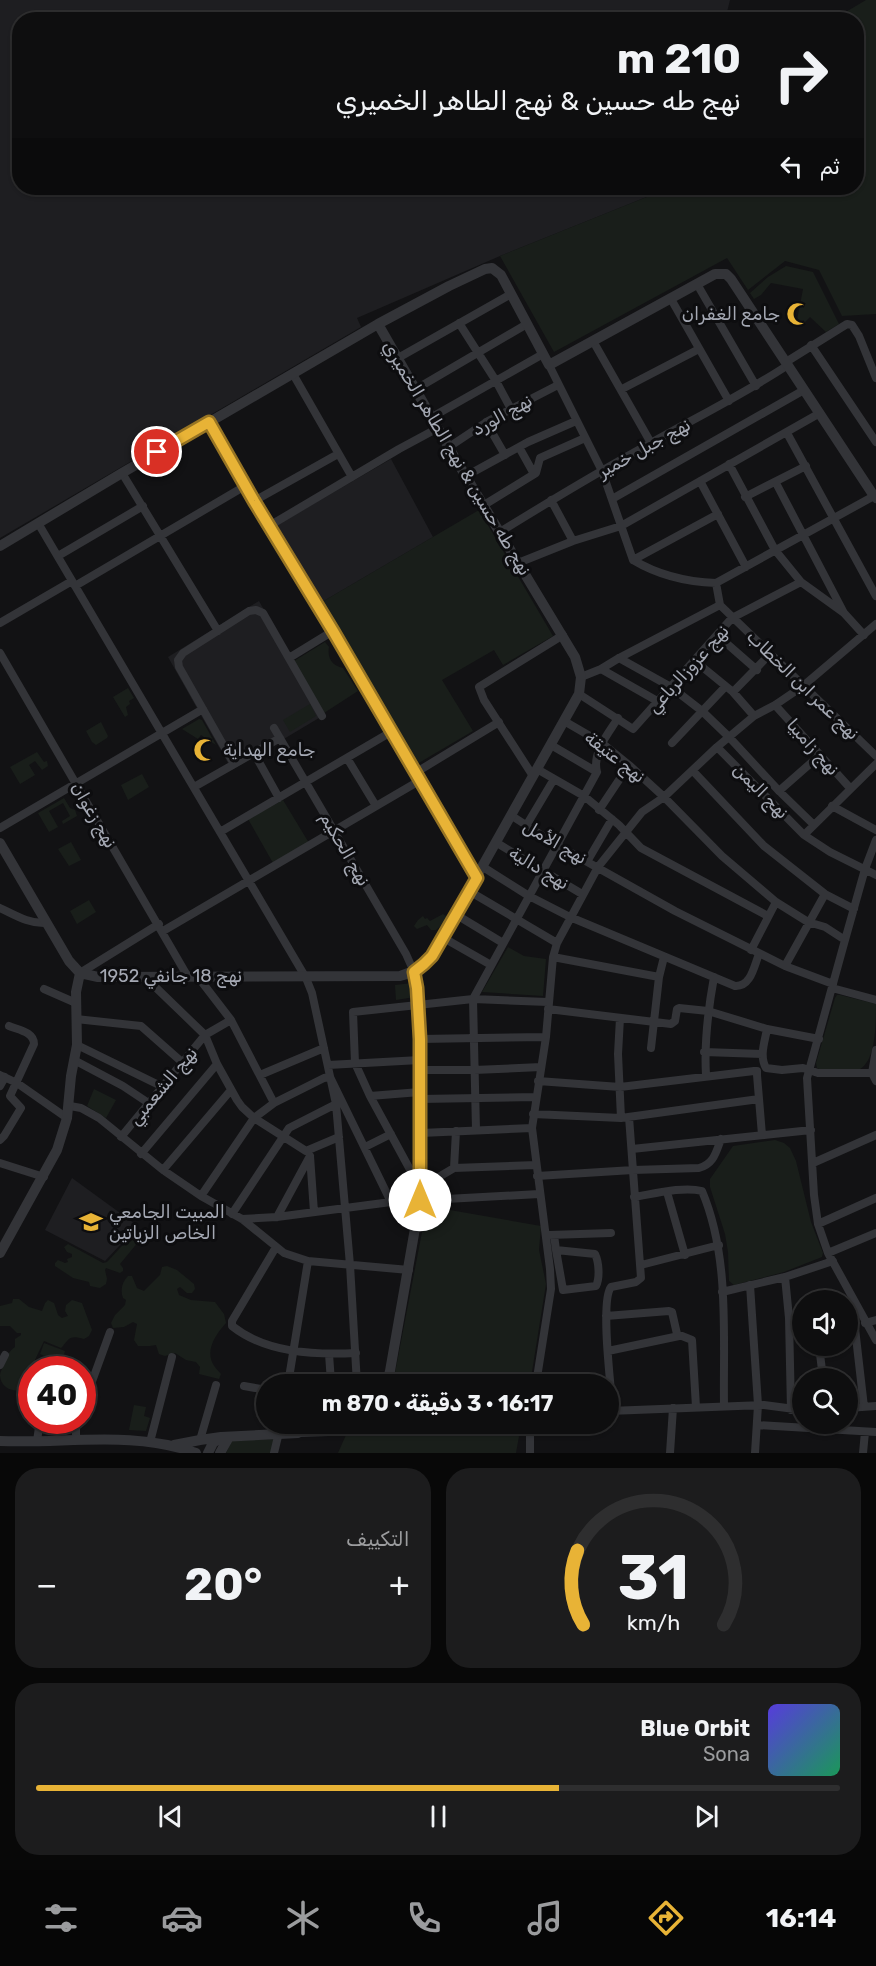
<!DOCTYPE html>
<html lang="ar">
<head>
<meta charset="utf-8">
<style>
  body { margin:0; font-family:Rubik,"Noto Naskh Arabic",sans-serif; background:#1c1c1d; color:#f1f3f6; direction:rtl; height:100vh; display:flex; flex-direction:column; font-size:22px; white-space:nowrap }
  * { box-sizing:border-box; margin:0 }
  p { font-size:20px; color:#9b9c9e }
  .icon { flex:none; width:33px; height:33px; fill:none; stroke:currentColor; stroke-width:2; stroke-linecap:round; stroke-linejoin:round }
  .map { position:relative; height:1453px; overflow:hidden; direction:ltr }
  .sheet { display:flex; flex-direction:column; gap:15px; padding:15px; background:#080808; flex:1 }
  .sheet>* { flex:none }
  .guide { position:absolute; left:12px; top:12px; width:852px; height:183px; border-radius:24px; box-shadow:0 2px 4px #0004,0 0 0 2px #2e2e2f; direction:rtl; background:#0e0e0f; color:#f1f3f6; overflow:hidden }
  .tools { position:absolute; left:792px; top:1290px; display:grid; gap:12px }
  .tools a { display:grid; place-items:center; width:66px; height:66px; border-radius:50%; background:#0e0e0f; box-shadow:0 2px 4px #0004,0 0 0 2px #2e2e2f; font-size:30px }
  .speed { position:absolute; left:18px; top:1356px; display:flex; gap:12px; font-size:30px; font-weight:700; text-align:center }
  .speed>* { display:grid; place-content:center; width:78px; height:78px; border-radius:50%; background:#0e0e0f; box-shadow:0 2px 4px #0004,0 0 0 2px #2e2e2f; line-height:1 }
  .speed .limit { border:9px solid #d22; background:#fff; color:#111 }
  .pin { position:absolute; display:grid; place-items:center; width:51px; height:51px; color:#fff; margin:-26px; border:3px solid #fff; border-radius:50%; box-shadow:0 2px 6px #0007 }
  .me { position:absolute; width:66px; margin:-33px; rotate:0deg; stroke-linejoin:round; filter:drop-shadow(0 0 4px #0008) }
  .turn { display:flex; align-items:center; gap:21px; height:126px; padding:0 24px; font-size:27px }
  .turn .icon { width:78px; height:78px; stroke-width:2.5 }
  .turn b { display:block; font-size:42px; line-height:51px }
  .then { display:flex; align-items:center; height:57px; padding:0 24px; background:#0003; gap:12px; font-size:22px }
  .big { font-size:45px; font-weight:700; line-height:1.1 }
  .sheet .widget { flex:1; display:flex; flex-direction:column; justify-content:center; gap:9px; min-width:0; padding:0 21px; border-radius:24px; background:#1c1c1d }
  .sheet .dial { align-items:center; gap:0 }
  .dial svg { height:156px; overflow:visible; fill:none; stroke:#2e2e2f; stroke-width:7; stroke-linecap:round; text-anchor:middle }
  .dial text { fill:#f1f3f6; stroke:none }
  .song { display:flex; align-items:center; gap:18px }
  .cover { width:72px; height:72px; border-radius:9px; background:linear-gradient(135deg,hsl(250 70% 55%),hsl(150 70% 35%)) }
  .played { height:6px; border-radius:3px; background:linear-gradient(90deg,#e8b336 65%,#2e2e2f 65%) }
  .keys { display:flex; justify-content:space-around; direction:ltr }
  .heat { display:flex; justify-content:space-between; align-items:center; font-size:33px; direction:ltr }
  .sheet .tiles { flex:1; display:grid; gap:15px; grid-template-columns:1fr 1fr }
  .widget:last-child { grid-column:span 2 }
  .trip { position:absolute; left:256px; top:1374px; width:363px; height:60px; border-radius:30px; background:#0e0e0f; box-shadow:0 2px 4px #0004,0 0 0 2px #2e2e2f; font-weight:700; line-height:60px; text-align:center; direction:rtl }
  .tabs { display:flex; height:96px; justify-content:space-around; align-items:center; background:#060606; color:#9b9c9e }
  .tabs .icon { width:42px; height:42px }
  .tabs .selected { color:#e8b336 }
  .tabs b { font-size:27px; color:#f1f3f6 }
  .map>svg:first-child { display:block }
  .built { fill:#1e1e21 }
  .green { fill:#191e1a }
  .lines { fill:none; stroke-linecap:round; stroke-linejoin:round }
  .minor { stroke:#333438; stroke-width:8 }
  .tertiary { stroke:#333438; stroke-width:10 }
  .route-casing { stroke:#977423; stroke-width:15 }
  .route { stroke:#e8b336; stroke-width:10 }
  .labels { text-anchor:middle; stroke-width:6; stroke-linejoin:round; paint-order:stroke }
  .poi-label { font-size:18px; fill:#a4a8b3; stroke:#0d0d0f; text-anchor:start }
  .street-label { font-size:18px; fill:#a4a8b3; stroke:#0d0d0f }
</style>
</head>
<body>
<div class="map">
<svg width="876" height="1453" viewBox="0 0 876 1453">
  <rect width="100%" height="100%" fill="#121214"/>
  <!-- built -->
  <path class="built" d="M0,0H730L725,20H20V188H669L500,256L357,318L361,327L0,538Z
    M391,459L433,537L322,602L277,525Z
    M259,601L324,715L232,770L168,657Z
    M72,1178L138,1226L105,1261L45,1230Z"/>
  <!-- green -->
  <path class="green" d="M866,0H876V314L842,316L819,270L785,261L748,290L727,258L554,352L500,256L669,188H856V20L834,19Z
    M786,266L813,272L839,324L826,332L810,317L803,324L797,320L803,289L771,283L761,295L754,299L750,293L768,277Z
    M479,510L553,636L503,665L494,650L442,680L473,731L417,764L385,710C379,707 373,695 373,688L322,602Z
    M325,642L329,647C327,658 332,666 343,668L358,691L324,713L294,661Z
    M128,688L134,698L129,701L130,704L126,707L128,715L125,717L113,697Z
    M310,704L316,716L290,732L283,720Z
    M199,719L202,720L216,745L201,735L198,739L182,729Z
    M101,722L108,736L107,738L96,745L92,742L86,731Z
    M37,752L44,762L47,761L48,766L42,770L35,761L29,765L35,775L20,784L10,767Z
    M142,774L149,787L128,800L121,785Z
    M64,798L70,808L75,810L77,816L63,824L62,821L70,816L63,803L49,811L58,827L49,832L38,813Z
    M283,800L309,843L273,863L248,819Z
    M71,842L81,860L69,866L58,849Z
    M89,900L96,912L77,924L70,911Z
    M443,914L446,916V921L436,930H431L427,925L417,929L414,926L418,920L423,916L425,919L427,918L430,921Z
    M508,947L524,956L546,959L543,996L482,992Z
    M412,983L415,997L396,1000L395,985Z
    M837,995H840L876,1004C876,1023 876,1060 860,1069H819L817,1068L816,1063L835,998Z
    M94,1089L116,1100L106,1118L87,1106Z
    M775,1140L784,1143L790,1148L796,1161L811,1222L823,1253L822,1257L784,1272L734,1285L729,1281L728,1252L725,1234L710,1187V1179L733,1146Z
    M427,1206L541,1226L539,1250L546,1284L530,1384H398L400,1380L395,1373Z
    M137,1233L139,1241L120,1264L123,1268V1271L120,1273L106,1268L105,1270L107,1279L106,1284L100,1288L90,1286L89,1282L73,1278L55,1266V1263L58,1260L65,1263L68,1262L67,1259L72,1257V1254L67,1252L64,1247L68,1244L103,1263L107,1262L133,1234Z
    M167,1266L177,1270L194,1284L195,1289L192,1293H187L180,1287L177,1289L179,1295L191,1300L215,1302L224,1314L226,1323C217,1333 206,1348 212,1362C214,1367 218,1370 221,1374L219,1379L199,1374L200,1367L196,1362L186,1360L175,1353L165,1356L159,1354L156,1345L150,1346H138L134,1340L137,1324L133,1322L124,1327L113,1328L111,1323L115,1315L125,1305L126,1300L123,1298C120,1290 122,1282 128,1276H132L137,1288L144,1291L160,1275L162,1267Z
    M13,1299H19L29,1307L42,1311L45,1303L48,1300L54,1303L58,1315L62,1318L68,1316L65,1311L66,1305L72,1300L82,1303L92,1330L89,1336L84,1339C68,1334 69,1340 61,1348L44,1341L34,1362L26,1388C16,1394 1,1389 0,1376C0,1371 3,1368 5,1363C8,1355 8,1352 15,1347V1339L21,1335V1333H17L10,1326H0V1306L12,1303Z
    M44,1343L65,1351L63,1357L56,1361L40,1354Z
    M134,1405L146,1407L144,1416L150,1418L146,1431L129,1430Z
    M521,1425L516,1453H338L346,1435Z
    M274,1439L271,1453H226L232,1441Z"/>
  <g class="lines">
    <!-- minor -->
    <path class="minor" d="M697,284L756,386
      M671,299L729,401
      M459,323L496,381L511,409
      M593,341L651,443
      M811,345L876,442
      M398,358L511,294
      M786,362L847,324L852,325L859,336L876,378
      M549,365L602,471L633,560C658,575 688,582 716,583L874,496L876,499
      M293,374L352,477
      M416,389L527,324
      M622,389L699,349
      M432,417L543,354
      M209,422L254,501L333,631L477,877
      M486,422L505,455
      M787,433L876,596
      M449,447L488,421L558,385
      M519,447L534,474
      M729,464L775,550L801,582L844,613
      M122,473L218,631
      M466,476L528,442L576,421
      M700,481L746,567
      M776,483L844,613L864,635
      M745,497L806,466
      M612,499L804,390
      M551,500L573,541
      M254,501L338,454
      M484,505L536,473L540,458L585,438
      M38,523L306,978L312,993L336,1104L350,1265L357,1384
      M269,526L399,449L438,428
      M500,532C550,501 600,471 651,443C697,417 744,394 788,365
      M58,556L143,506
      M633,560L718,514
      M518,563L573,541L621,526L820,413
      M716,583L720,605L876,756
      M75,586L245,486
      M0,623L72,581
      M717,635L757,670
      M0,653L188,977
      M289,658L333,631
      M619,658L671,687L702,711L729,737L779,791L814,825
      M695,661L733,692L754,716
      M601,669L659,702
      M581,677L601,669L619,658L720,605
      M733,692L770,654
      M579,694L633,729L732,618L801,582
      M775,705L850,788
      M564,721L602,743L629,765L664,797L722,856L776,902L808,922L825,927L845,940
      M274,728L406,954L414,972
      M672,743L725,687
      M551,745L597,772
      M717,747L804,835L830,852L876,875
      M254,753L279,798
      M347,758L376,806
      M234,764L179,667L178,660L183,653L249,611L256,610L263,613L322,716
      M537,769L584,796L619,825L641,848L768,916
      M693,771L764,846L825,894L854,909
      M415,773L499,722
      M533,776L484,700L479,687L563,635
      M194,787L280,738
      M779,791L820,755
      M832,806L876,830
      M599,810L629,765
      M512,816L557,845L675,911L785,966L833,984
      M526,826L554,779
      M0,828L203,709
      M220,832L391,732
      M804,835L876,764
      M876,840L865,869L845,940L807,1078L814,1195L818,1224L828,1253L876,1340
      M497,843L582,894
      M588,860L612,819
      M483,867L529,896L570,917L735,986C751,987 754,966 759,954
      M469,891L557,943
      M0,908C15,915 29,924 46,923
      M455,914L503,943
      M163,931L419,781
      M442,937L491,965
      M751,950L776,902
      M553,957L659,977
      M785,966L825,894
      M80,973L159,924
      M198,977L231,1020
      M146,978L205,1035L217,1064L237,1100L242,1107L254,1118L306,1151L339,1137
      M832,988L876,1000
      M44,989L76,1003
      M548,1009L671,1024L675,1021L677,1009L679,1008L708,1011L767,1029L819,1039
      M620,1018L618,1054L621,1118
      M76,1019L141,1026L183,1063
      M767,1029C765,1041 759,1056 766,1068L782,1070L803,1068L818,1073H872L876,1081
      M420,1039L546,1037
      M77,1045L163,1087
      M651,1048L659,977L664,957
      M704,1052L762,1054
      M74,1060L123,1086L150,1104
      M328,1065L420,1060
      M420,1070H474L541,1067
      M872,1073L876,1050
      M0,1075L17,1083L67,1118
      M260,1075L324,1048
      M706,1075C704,1042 708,1010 714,977
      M538,1081L620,1087L754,1071H757V1075L762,1135
      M0,1086L5,1077
      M370,1096L420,1092
      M420,1099L536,1097
      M70,1106L81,1108L99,1118L163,1170L201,1196L242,1219L284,1253L308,1261L409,1270
      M533,1114L621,1118L759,1099
      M476,1130L473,999L597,772C592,752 608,734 618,718
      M456,1131L454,1168L420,1188L370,1096L355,1063L353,1012L473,999L548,1002
      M421,1133L532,1128
      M121,1137L205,1035L231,1020L274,1103
      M0,1140L4,1136L21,1108L10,1096L34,1044C34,1032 19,1030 9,1026
      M365,1147L391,1134
      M632,1149L811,1130
      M141,1154L217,1064
      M310,1156L314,1212
      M0,1163L44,1177
      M813,1163L876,1135
      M454,1168L536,1165
      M163,1170L231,1090
      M537,1176L633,1170L699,1168C714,1164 716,1152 721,1139
      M667,1192L685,1255
      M201,1196L254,1118L274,1103L324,1078L330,1077L391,1202
      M634,1197C653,1194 683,1186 702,1191C730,1257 723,1335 724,1406
      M232,1214L289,1128L336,1104
      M277,1217L310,1156
      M242,1219L277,1217L391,1202L539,1194
      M818,1224L876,1198
      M549,1235L611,1233
      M554,1235L556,1250L595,1254C599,1262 600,1278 596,1286L563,1290L556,1250
      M276,1247L232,1321V1326C266,1353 314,1355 356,1353
      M828,1253L876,1233
      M641,1265L719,1245
      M785,1277L789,1318L791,1410
      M750,1285L758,1405L755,1453
      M722,1292L785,1277L833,1261
      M853,1311L864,1407
      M606,1316L669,1311L672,1312L677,1334L692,1340L696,1407
      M789,1318L802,1316
      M865,1323L876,1320
      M819,1346L823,1378
      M608,1351L679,1336
      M329,1354L331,1382
      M0,1365L5,1355
      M288,1384L308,1261
      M536,1384L551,1289L550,1269L532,1128L546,1037L553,957L557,943L598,867L642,812L664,797L717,747L754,716L775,705L803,686L876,624
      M244,1386L267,1390
      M848,1408L876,1406
      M82,1409L110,1332
      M609,1411L764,1405L802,1410
      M613,1411C611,1388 600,1301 611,1287L636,1282L641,1278L629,1117
      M757,1425L876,1432
      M301,1433L357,1431L463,1424
      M76,1440V1427L78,1420
      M200,1440L216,1385
      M37,1441L40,1420
      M150,1442L172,1357
      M274,1453L281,1424
      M530,1453V1424
      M670,1453L673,1408
      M863,1453L865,1432"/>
    <!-- tertiary -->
    <path class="tertiary" d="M378,324L449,286L485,269L492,268L501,275L549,365L715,274H726L731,279L874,496L876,495
      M0,546L122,473L378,324L456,460L575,657L581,677L579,694L432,956C422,967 413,972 400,976L98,977L80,973L69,961L0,843
      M0,1253L57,1150L67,1118L71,1076L77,1045L76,992L80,973
      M383,1384L388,1378L390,1371L420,1200V1039L417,988L414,972
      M0,1441C65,1444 133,1430 196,1453
      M174,1445L200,1440L221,1437
      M208,1453L213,1443L221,1437L298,1433L314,1424
      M220,1453L229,1437"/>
  </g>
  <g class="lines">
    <!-- route casing -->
    <g class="route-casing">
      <path id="route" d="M157,452L209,422L254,501L333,631L477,878L432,956L424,964L414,972L417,988L420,1039V1200"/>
    </g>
    <!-- route -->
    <use href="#route" class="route"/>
  </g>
  <!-- icons -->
  <defs>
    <g id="mosque-bare" transform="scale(1.8)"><path d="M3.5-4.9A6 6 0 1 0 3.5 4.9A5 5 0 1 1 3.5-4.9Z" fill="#e8b336" stroke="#0d0d0f" stroke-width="2.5" paint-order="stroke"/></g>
    <g id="university-bare" transform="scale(1.8)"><path d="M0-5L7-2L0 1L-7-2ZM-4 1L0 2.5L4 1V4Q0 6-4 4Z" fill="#e8b336" stroke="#0d0d0f" stroke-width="2.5" paint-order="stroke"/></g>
  </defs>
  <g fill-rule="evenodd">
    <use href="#mosque-bare" x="798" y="314"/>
    <use href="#mosque-bare" x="205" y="750"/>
    <use href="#university-bare" x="91" y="1222"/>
  </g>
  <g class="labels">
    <!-- poi labels -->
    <g class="poi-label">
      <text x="780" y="320" text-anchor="end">جامع الغفران</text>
      <text x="223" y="756">جامع الهداية</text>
      <text x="109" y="1218">المبيت الجامعي<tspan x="109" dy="21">الخاص الزياتين</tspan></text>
    </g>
    <!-- street labels -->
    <g class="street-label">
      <text transform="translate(502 415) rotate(-29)" y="6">نهج الورد</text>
      <text transform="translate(644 448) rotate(-29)" y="6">نهج جبل خمير</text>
      <text transform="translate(457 458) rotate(59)" y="6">نهج طه حسين &amp; نهج الطاهر الخميري</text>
      <text transform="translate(688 669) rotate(-48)" y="6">نهج عزوزالرباعي</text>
      <text transform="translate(803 685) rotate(44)" y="6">نهج عمر ابن الخطاب</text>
      <text transform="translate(813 747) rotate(48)" y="6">نهج زامبيا</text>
      <text transform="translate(615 757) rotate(38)" y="6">نهج عتيقة</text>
      <text transform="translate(761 791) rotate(45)" y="6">نهج اليمن</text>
      <text transform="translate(94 815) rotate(60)" y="6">نهج زغوان</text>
      <text transform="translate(555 842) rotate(30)" y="6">نهج الأمل</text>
      <text transform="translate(345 849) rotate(60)" y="6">نهج الحكيم</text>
      <text transform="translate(539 868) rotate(31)" y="6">نهج دالية</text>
      <text x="171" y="982">نهج 18 جانفي 1952</text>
      <text transform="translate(163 1086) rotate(-50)" y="6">نهج الشعمبي</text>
    </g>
  </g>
</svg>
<div class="tools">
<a><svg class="icon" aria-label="sound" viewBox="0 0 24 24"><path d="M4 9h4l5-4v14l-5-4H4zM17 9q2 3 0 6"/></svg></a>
<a><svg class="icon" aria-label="search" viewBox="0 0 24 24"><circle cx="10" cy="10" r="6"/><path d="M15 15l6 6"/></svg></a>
</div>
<div class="speed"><div class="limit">40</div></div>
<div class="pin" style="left:157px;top:452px;background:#d93025"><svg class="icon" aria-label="arrive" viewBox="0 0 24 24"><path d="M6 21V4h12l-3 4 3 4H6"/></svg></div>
<svg class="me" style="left:420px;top:1200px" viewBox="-20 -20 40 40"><circle r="19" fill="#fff"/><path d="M0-13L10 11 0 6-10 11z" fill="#e8b336"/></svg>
<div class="trip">16:17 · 3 دقيقة · 870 m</div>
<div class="guide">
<div class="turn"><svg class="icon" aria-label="right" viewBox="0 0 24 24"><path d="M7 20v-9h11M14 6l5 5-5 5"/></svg><div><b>210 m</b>نهج طه حسين &amp; نهج الطاهر الخميري</div></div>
<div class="then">ثم<svg class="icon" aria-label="left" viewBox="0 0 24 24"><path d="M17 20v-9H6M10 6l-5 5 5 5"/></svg></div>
</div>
</div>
<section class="sheet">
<div class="tiles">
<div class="widget dial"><svg viewBox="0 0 100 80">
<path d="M14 69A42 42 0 1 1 86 69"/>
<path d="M14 69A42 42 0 0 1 11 31" stroke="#e8b336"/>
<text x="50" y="56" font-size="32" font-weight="700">31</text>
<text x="50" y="72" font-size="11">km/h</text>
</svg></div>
<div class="widget"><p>التكييف</p>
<div class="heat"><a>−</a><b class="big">20°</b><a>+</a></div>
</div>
<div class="widget">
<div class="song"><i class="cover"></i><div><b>Blue Orbit</b><p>Sona</p></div></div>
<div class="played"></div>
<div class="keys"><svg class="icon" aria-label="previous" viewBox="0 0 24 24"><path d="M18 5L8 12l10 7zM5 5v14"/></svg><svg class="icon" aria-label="pause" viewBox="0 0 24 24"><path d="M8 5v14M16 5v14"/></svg><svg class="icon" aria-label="next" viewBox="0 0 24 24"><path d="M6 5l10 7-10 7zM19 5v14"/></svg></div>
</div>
</div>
</section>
<nav class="tabs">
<b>16:14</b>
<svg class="icon selected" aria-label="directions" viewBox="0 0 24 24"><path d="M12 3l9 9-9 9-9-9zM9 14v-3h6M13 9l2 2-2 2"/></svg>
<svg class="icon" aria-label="music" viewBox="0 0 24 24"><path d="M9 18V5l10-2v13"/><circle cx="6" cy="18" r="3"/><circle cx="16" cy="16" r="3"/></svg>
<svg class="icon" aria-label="phone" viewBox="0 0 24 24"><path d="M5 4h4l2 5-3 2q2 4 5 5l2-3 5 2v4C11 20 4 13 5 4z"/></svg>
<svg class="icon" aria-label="climate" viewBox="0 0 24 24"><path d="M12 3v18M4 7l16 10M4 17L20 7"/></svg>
<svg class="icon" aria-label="car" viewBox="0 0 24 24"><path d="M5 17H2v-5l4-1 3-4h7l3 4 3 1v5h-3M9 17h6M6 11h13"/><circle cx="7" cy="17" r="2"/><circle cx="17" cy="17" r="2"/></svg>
<svg class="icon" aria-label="filters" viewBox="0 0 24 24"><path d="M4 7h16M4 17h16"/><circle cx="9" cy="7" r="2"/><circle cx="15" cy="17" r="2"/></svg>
</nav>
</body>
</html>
